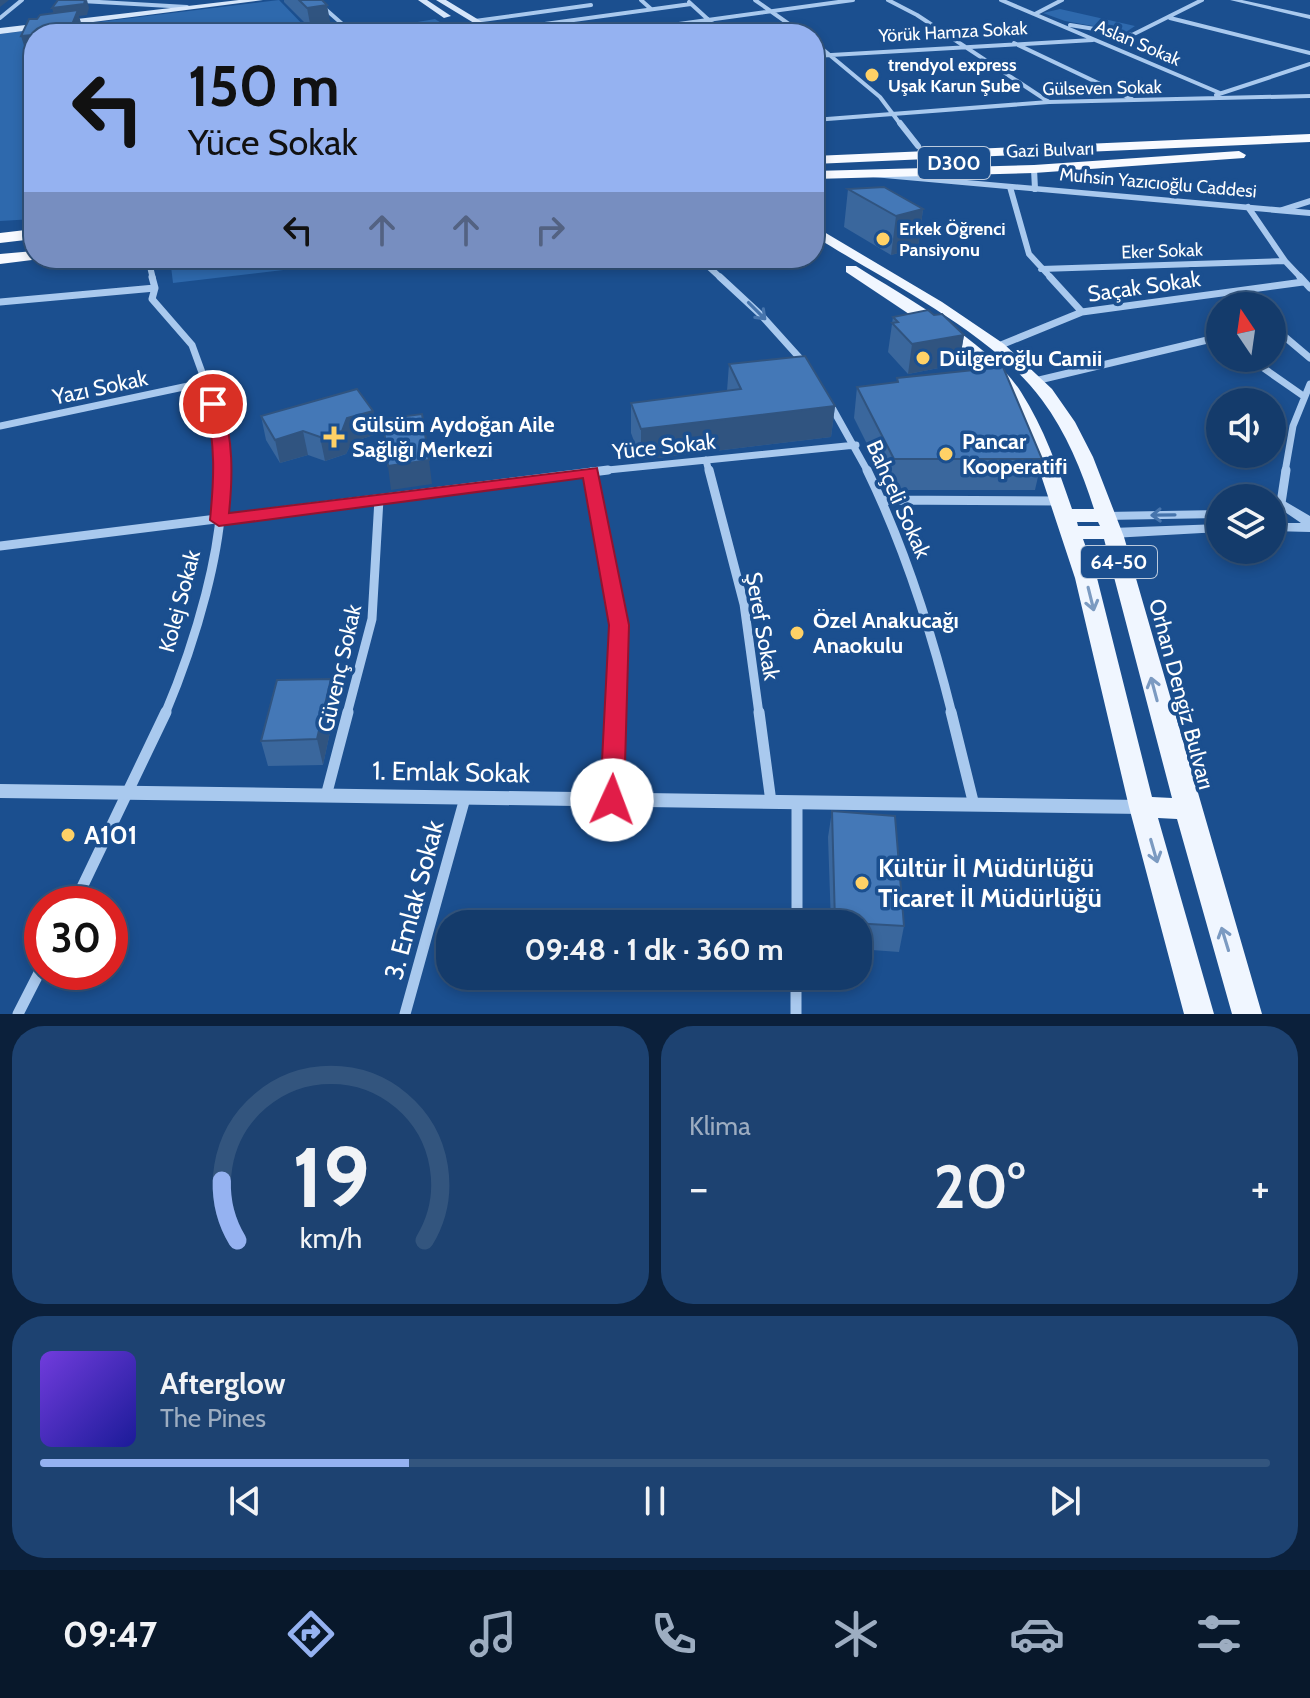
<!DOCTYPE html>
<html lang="tr">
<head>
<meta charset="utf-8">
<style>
  body { margin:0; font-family:Cabin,sans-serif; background:#1d4271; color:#f1f3f6; height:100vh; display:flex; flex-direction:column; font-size:30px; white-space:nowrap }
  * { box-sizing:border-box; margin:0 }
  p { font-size:26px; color:#9dadc1 }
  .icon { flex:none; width:44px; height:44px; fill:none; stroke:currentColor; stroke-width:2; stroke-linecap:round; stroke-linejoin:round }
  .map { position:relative; height:1014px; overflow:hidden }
  .side { display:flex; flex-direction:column; gap:12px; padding:12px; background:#0b203b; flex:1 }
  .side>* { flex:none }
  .guide { position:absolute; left:24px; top:24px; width:800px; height:244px; border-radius:32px; box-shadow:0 4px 12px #0003,0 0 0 2px #33557e; background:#95b2f1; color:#111; overflow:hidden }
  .needle { width:52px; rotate:347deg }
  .controls { position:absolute; left:1206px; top:292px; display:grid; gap:16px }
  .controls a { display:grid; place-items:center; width:80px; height:80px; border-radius:50%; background:#143b6b; box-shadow:0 4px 12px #0003,0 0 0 2px #33557e; font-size:40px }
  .speed { position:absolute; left:24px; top:886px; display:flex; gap:16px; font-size:40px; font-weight:700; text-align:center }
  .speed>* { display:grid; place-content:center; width:104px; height:104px; border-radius:50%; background:#143b6b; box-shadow:0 4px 12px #0003,0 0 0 2px #33557e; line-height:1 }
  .speed .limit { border:12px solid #d22; background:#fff; color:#111 }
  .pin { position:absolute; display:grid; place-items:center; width:68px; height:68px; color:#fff; margin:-34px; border:4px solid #fff; border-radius:50%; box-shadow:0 2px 8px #0007 }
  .me { position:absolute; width:88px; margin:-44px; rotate:2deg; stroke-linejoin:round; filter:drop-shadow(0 0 6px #0008) }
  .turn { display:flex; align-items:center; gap:28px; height:168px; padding:0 32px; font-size:36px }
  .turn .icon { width:104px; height:104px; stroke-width:2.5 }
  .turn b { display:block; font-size:56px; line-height:68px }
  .lanes { display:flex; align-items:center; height:76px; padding:0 32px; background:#0003; justify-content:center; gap:40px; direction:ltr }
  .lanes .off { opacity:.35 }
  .big { font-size:60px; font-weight:700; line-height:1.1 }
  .side .card { flex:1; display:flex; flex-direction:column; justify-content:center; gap:12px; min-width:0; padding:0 28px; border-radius:32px; background:#1d4271 }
  .side .dial { align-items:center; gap:0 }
  .dial svg { height:208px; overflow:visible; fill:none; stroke:#33557e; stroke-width:7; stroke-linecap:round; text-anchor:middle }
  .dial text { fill:#f1f3f6; stroke:none }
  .song { display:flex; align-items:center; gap:24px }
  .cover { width:96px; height:96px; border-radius:12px; background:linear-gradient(135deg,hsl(260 70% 55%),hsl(240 70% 35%)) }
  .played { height:8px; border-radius:4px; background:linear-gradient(90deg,#95b2f1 30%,#33557e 30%) }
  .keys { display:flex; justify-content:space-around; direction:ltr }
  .heat { display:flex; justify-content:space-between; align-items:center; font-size:44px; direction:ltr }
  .side .tiles { flex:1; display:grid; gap:12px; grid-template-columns:1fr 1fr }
  .card:last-child { grid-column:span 2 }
  .trip { position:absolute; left:436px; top:910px; width:436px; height:80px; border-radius:32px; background:#143b6b; box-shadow:0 4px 12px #0003,0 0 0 2px #33557e; font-weight:700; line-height:80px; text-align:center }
  .tabs { display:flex; height:128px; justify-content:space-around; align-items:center; background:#08182b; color:#9dadc1 }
  .tabs .icon { width:56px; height:56px }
  .tabs .on { color:#95b2f1 }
  .tabs b { font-size:36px; color:#f1f3f6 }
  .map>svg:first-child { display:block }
  .green { fill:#2e69ad }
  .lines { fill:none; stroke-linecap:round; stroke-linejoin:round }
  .pedestrian { stroke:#a9c9ee; stroke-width:4 }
  .minor-far4 { stroke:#a9c9ee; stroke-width:4 }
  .minor-far3 { stroke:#a9c9ee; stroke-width:6 }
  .minor-far2 { stroke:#a9c9ee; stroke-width:7 }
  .minor-far1 { stroke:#a9c9ee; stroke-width:9 }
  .minor { stroke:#a9c9ee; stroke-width:11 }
  .tertiary { fill:#a9c9ee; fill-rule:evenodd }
  .secondary { fill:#d6e6fa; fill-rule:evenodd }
  .primary { fill:#f0f6ff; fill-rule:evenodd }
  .trunk { fill:#f8faff; fill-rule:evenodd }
  .wall { fill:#3a679d }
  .shaded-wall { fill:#305480 }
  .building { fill:#4478b7; stroke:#305480; stroke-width:2 }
  .oneway { stroke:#4674ac }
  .oneway2 { stroke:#7b9ac1 }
  .route { fill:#e11d48; stroke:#92132f; stroke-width:2 }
  .poi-dot { fill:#ffd166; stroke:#1b4f8f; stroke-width:3 }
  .labels { text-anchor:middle; stroke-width:7; stroke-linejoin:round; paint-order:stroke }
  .far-street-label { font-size:18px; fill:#fff; stroke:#1b4f8f }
  .far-poi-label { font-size:18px; font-weight:bold; fill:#fff; stroke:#1b4f8f; text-anchor:start }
  .shield { fill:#1b4f8f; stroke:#bbcadd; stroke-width:2 }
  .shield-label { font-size:20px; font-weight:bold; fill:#fff }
  .street-label { font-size:22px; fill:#fff; stroke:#1b4f8f }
  .poi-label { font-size:22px; font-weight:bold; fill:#fff; stroke:#1b4f8f; text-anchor:start }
  .near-street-label { font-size:26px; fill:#fff; stroke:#1b4f8f }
  .near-poi-label { font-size:26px; font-weight:bold; fill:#fff; stroke:#1b4f8f; text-anchor:start }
</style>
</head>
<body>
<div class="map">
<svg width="1310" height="1014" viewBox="0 0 1310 1014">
  <rect width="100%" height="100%" fill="#1b4f8f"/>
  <!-- green -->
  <path class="green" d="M279,0L307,29L267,34H34V219L0,221V34Z
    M1060,9L1135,26L1126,32L1065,21L1043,13Z
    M435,19L458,34H361L365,31Z
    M170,258H384L173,283Z"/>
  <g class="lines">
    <!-- pedestrian -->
    <path class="pedestrian" d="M315,0L348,29"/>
    <!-- minor-far4 -->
    <path class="minor-far4" d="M64,0L187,7
      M641,0L651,9
      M755,0L803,34
      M888,0L917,15L1049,102
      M1001,0L1220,93
      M689,2L724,34
      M1035,14L1062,0
      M0,18L22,0
      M1170,18L1310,53
      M475,21L591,5
      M1070,25L1132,35L1202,0
      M348,29L353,34
      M493,31L691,4
      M606,34L853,0
      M754,34L792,27
      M814,42L880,97L901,125
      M1014,43L1132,99
      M814,56L1093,40
      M1216,95L1310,64
      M814,120L1049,102L1310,96"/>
    <!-- minor-far3 -->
    <path class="minor-far3" d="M900,123L918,146
      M1034,169L1035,189
      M1010,187L1029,254L1052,279
      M1248,207L1285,261L1302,279
      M1282,210L1310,201
      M148,258L153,279
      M699,258L722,279
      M1041,269L1285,261"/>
    <!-- minor-far2 -->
    <path class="minor-far2" d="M152,277L155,288L152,299L192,345L216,411L221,472
      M720,277L761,315L806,365
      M1050,277L1082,312
      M1300,277L1310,288
      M1232,292L1248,306
      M0,302L155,288
      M1272,326L1310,358
      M996,347L1082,312L1303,282
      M1249,358L1302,395
      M1035,381L1220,337
      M830,404L868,472
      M0,426L207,382
      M706,460L709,472
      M588,472L856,445
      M1285,472L1293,426L1310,384"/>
    <!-- minor-far1 -->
    <path class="minor-far1" d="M709,470L744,604L759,714
      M867,470C905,548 931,630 952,714
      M591,472L619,625L615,714
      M883,500L1058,501
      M1281,503L1286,470
      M0,546L608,470
      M165,714C193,648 227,542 221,470
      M347,714L372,619L379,499"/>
    <!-- minor -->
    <path class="minor" d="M759,712L771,802
      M951,712L974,805
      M326,796L348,712
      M612,800L616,712
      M797,802V924
      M74,904L166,712
      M796,976V1014
      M18,1014L42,967
      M405,1014L465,798"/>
    <!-- tertiary -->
    <path class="tertiary" d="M1230,0H1242L1310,15V19Z
      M876,172L1310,210V216L873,177V173Z
      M1281,499L1310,516V532L1272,531V523H1301L1279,508L1272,509V501Z
      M1220,510V518L1105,520L1098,516L1105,512Z
      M1220,524V532L1112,538L1105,533L1112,528Z
      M0,784L1142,800L1148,802L1151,807L1148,812L1142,814L0,798Z"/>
    <!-- secondary -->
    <path class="secondary" d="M239,0H263L0,34V28Z
      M418,0H427L451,16L444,18Z
      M436,0H446L502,34H492Z"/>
    <!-- primary -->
    <path class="primary" d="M814,226L942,302L1004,344L1052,389L1075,422L1093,457L1124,537L1262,1014H1232L1177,819L1158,818L1214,1014H1184L1129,807L1075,578L1030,442L1004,394L988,374L939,334L846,272V266H856C906,298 989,342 1021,392C1044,428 1058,468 1072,509H1094C1082,471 1066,432 1042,400C993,333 884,280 814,236ZM1077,522H1098L1100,526H1078ZM1083,539H1104L1172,798L1152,797L1097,578Z"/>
    <!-- trunk -->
    <path class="trunk" d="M1310,134V142L814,164V156Z
      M1239,151L1246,155L1244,158L1034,173L814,179V171L1034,165Z
      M34,229V239L0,243V233Z
      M34,251V258L40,259L0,264V254Z"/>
  </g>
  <!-- wall -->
  <path class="wall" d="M284,0H322L331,26L311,29L284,2Z
    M848,189L923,209L918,248L891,255L844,227Z
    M934,315L964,335L959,364L908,374L888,352L893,317Z
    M729,364L835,406L831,437L641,460L631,433V403L727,391Z
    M897,378L1042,459L1035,490H890L854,418L857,387L897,382Z
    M373,411L377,434L352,442L346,454L325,461L308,455L280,463L266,440L261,416Z
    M331,679L336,704L323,765L268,766L261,741Z
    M832,811L904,926L899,952L858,949V924H831L828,837Z"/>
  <!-- shaded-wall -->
  <path class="shaded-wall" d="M0,0H9L0,7Z
    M87,0L89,8L87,15L79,16L82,26L79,34H47L55,19L52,8Z
    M327,5L331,26L311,29L307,8Z
    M34,35V52H26L21,36Z
    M923,209L918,248L891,255L896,216Z
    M964,335L959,364L908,374L912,344Z
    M835,406L831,437L641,460V429Z
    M373,411L377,434L352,442L346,454L325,461L320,437L347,418Z
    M303,431L308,455L280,463L275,440Z
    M429,460L432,484L391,490L388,466Z
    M331,679L336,704L323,765L317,739Z"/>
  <!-- building -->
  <path class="building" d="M58,0H85L84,4L52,8Z
    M299,0H322L327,5L307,8Z
    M78,10L69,32L21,36L29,19H37L40,15Z
    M884,187L923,209L896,216L848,189Z
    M928,310L934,315L942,314L964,335L912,344L892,323L898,322L893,317Z
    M805,356L835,406L641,429L631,403L741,389L729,364Z
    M1003,367L1042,459H894L857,387L898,382L897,378Z
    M357,389L373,411L347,418L342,431L320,437L303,431L275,440L261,416Z
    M422,414L429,460L388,466L383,419Z
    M331,679L317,739L261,741L277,680Z
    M832,811L895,816L904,926L835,922Z"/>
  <!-- one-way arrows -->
  <defs><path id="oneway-shaft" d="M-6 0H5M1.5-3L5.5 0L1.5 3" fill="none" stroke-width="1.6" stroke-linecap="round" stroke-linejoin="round" transform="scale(2)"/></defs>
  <g class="oneway">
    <use href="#oneway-shaft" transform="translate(757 311) rotate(45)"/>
    <use href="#oneway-shaft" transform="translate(1163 515) rotate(179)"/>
  </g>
  <g class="oneway2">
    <use href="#oneway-shaft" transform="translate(1091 599) rotate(76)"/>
    <use href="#oneway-shaft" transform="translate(1154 689) rotate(-105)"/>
    <use href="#oneway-shaft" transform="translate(1154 851) rotate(74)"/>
    <use href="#oneway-shaft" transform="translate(1225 939) rotate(-107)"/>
  </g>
  <!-- route -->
  <path class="route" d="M213,399L222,404C233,440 233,475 229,513L597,468L629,625L624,800L620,806L612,809L604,806L600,800L609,625L583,478L219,526L210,520C214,480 216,443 205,404Z"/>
  <!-- markers -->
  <g class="poi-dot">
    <circle cx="872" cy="75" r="8"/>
    <circle cx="883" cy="239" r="8"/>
    <circle cx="923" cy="358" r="8"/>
    <path d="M330 425h8v8h8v8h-8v8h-8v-8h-8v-8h8z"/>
    <circle cx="946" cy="454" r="8"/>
    <circle cx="797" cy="633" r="8"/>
    <circle cx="68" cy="835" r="8"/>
    <circle cx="862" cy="883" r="8"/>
  </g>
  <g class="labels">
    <!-- far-street labels -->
    <g class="far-street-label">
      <text transform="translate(953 32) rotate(-3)" y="6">Yörük Hamza Sokak</text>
      <text transform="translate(1138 43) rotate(23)" y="6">Aslan Sokak</text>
      <text transform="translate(1102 88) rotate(-1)" y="6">Gülseven Sokak</text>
      <text transform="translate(1050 150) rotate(-2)" y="6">Gazi Bulvarı</text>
      <text transform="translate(1158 183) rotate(5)" y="6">Muhsin Yazıcıoğlu Caddesi</text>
      <text transform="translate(1162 251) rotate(-2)" y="6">Eker Sokak</text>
    </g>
    <!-- far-poi labels -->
    <g class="far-poi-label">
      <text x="888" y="71">trendyol express<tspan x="888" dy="21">Uşak Karun Şube</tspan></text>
      <text x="899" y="235">Erkek Öğrenci<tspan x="899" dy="21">Pansiyonu</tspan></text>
    </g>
    <!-- shield labels -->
    <g class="shield">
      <rect x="918" y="147" width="72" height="32" rx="6"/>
      <rect x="1081" y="546" width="76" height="32" rx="6"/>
    </g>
    <g class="shield-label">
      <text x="954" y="170">D300</text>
      <text x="1119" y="569">64-50</text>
    </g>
    <!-- street labels -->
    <g class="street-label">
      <text transform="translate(1144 286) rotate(-8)" y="8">Saçak Sokak</text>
      <text transform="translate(100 387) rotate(-12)" y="8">Yazı Sokak</text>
      <text transform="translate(664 446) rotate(-6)" y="8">Yüce Sokak</text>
      <text transform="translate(899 499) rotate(66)" y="8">Bahçeli Sokak</text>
      <text transform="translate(179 601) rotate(-75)" y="8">Kolej Sokak</text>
      <text transform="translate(763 626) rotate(80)" y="8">Şeref Sokak</text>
      <text transform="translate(339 668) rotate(-77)" y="8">Güvenç Sokak</text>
      <text transform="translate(1182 694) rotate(75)" y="8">Orhan Dengiz Bulvarı</text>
    </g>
    <!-- poi labels -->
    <g class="poi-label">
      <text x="939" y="366">Dülgeroğlu Camii</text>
      <text x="352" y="432">Gülsüm Aydoğan Aile<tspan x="352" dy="25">Sağlığı Merkezi</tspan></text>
      <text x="962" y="449">Pancar<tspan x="962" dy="25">Kooperatifi</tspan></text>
      <text x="813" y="628">Özel Anakucağı<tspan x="813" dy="25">Anaokulu</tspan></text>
    </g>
    <!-- near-street labels -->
    <g class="near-street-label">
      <text transform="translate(451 772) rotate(1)" y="9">1. Emlak Sokak</text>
      <text transform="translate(414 900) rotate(-75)" y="9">3. Emlak Sokak</text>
    </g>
    <!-- near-poi labels -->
    <g class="near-poi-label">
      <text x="84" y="844">A101</text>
      <text x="878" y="877">Kültür İl Müdürlüğü<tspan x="878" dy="30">Ticaret İl Müdürlüğü</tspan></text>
    </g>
  </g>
</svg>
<div class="controls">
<a><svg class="needle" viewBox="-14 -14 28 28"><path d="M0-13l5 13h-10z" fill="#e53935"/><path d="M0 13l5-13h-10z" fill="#9dadc1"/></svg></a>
<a><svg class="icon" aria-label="sound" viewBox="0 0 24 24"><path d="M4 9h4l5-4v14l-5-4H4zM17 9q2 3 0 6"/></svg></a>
<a><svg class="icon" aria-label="layers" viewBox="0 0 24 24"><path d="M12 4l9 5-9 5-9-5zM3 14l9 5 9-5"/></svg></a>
</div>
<div class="speed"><div class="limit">30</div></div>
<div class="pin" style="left:213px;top:404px;background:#d93025"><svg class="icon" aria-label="arrive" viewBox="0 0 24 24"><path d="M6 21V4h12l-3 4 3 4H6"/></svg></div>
<svg class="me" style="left:612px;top:800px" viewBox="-20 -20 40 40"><circle r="19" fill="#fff"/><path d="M0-13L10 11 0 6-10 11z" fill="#e11d48"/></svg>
<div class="trip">09:48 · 1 dk · 360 m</div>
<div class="guide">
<div class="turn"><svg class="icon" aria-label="left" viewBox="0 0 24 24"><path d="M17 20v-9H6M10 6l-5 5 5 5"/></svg><div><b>150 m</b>Yüce Sokak</div></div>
<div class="lanes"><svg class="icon" aria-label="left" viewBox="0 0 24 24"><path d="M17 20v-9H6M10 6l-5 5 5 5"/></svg><svg class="icon off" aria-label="ahead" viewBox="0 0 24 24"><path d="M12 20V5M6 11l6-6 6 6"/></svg><svg class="icon off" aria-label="ahead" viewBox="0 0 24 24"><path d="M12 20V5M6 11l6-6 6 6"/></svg><svg class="icon off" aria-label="right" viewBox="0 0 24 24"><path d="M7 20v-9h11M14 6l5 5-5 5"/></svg></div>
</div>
</div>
<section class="side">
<div class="tiles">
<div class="card dial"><svg viewBox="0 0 100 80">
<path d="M14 69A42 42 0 1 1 86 69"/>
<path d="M14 69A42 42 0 0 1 8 46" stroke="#95b2f1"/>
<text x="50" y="56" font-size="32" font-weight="700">19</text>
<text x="50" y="72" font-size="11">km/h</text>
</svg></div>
<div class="card"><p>Klima</p>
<div class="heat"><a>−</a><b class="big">20°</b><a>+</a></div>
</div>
<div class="card">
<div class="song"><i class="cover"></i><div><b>Afterglow</b><p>The Pines</p></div></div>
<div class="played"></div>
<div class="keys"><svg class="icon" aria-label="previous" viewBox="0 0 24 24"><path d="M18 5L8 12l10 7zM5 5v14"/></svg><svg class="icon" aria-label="pause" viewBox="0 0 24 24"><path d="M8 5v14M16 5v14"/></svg><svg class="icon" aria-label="next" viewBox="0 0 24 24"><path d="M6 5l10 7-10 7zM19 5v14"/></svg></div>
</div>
</div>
</section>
<nav class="tabs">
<b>09:47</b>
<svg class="icon on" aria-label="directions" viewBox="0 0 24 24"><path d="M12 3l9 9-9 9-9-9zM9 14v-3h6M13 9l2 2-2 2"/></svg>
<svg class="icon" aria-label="music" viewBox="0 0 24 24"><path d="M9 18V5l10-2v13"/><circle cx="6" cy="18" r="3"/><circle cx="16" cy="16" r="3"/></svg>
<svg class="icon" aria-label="phone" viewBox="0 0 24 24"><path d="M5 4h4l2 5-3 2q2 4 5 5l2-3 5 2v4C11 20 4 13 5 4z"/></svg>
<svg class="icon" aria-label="climate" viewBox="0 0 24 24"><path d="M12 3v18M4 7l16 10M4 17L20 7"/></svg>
<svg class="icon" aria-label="car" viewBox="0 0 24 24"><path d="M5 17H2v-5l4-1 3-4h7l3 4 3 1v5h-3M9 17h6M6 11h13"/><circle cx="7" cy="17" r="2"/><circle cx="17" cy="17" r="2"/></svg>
<svg class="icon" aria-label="filters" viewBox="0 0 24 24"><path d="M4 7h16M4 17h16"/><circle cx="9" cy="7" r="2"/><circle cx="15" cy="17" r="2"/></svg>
</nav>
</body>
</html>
